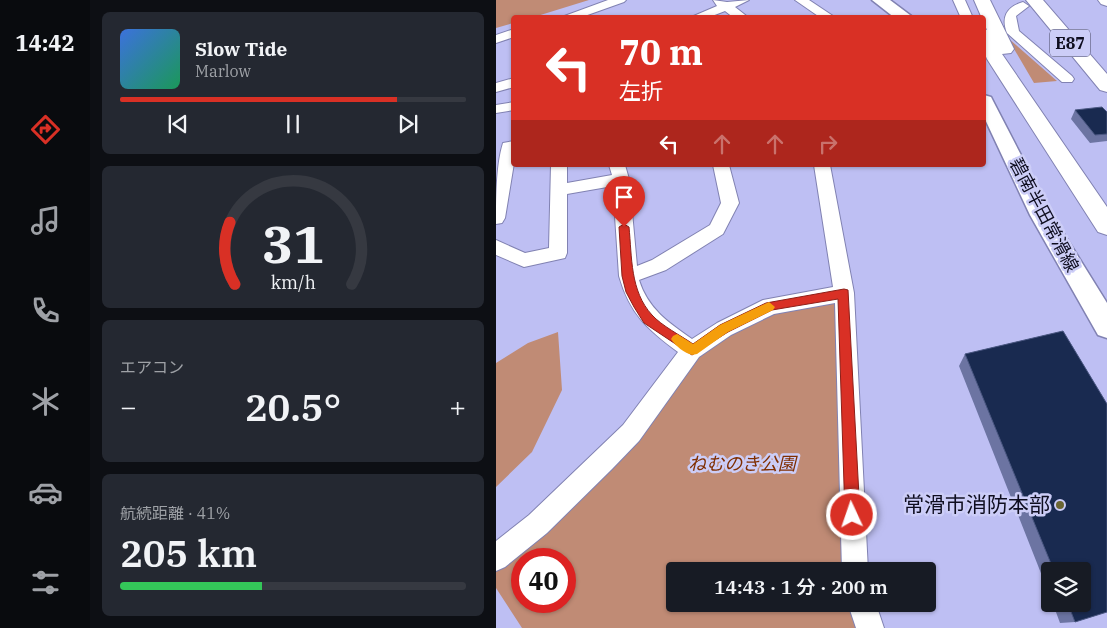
<!DOCTYPE html>
<html lang="ja">
<head>
<meta charset="utf-8">
<style>
  body { margin:0; font-family:"IBM Plex Serif","Noto Sans JP",serif; background:#242831; color:#f1f3f6; height:100vh; display:flex; flex-direction:column; font-size:19px; white-space:nowrap }
  * { box-sizing:border-box; margin:0 }
  p { font-size:16px; color:#9ea1a6 }
  .icon { flex:none; width:28px; height:28px; fill:none; stroke:currentColor; stroke-width:2; stroke-linecap:round; stroke-linejoin:round }
  .map { position:relative; flex:1; overflow:hidden }
  .details { display:flex; flex-direction:column; gap:12px; padding:12px; background:#0d0f14; width:406px }
  .details>* { flex:none }
  .banner { position:absolute; left:15px; top:15px; width:475px; height:152px; border-radius:5px; box-shadow:0 1px 4px #0004; background:#d93025; color:#fff; overflow:hidden }
  .fabs { position:absolute; left:545px; top:562px; display:grid; gap:10px }
  .fabs a { display:grid; place-items:center; width:50px; height:50px; border-radius:5px; background:#171b24; box-shadow:0 1px 4px #0004; font-size:25px }
  .speed { position:absolute; left:15px; top:548px; display:flex; gap:10px; font-size:25px; font-weight:700; text-align:center }
  .speed>* { display:grid; place-content:center; width:65px; height:65px; border-radius:50%; background:#171b24; box-shadow:0 1px 4px #0004; line-height:1 }
  .speed .limit { border:8px solid #d22; background:#fff; color:#111 }
  .pin { position:absolute; display:grid; place-items:center; width:42px; height:42px; color:#fff; margin:-51px -21px; border-radius:50% 50% 50% 0; rotate:-45deg; box-shadow:0 0 5px #0007 }
  .pin .icon { rotate:45deg }
  .me { position:absolute; width:55px; margin:-28px; rotate:357deg; stroke-linejoin:round; filter:drop-shadow(0 0 4px #0008) }
  .turn { display:flex; align-items:center; gap:18px; height:105px; padding:0 25px; font-size:22px }
  .turn .icon { width:65px; height:65px; stroke-width:2.5 }
  .turn b { display:block; font-size:35px; line-height:42px }
  .lanes { display:flex; align-items:center; height:48px; padding:0 25px; background:#0003; justify-content:center; gap:25px; direction:ltr }
  .lanes .off { opacity:.35 }
  .big { font-size:38px; font-weight:600; line-height:1.1 }
  .details .tile { flex:1; display:flex; flex-direction:column; justify-content:center; gap:8px; min-width:0; padding:0 18px; border-radius:8px; background:#242831 }
  .details .dial { align-items:center; gap:0 }
  .dial svg { height:130px; overflow:visible; fill:none; stroke:#363941; stroke-width:7; stroke-linecap:round; text-anchor:middle }
  .dial text { fill:#f1f3f6; stroke:none }
  .song { display:flex; align-items:center; gap:15px }
  .cover { width:60px; height:60px; border-radius:8px; background:linear-gradient(135deg,hsl(220 70% 55%),hsl(150 70% 35%)) }
  .played { height:5px; border-radius:2px; background:linear-gradient(90deg,#d93025 80%,#363941 80%) }
  .keys { display:flex; justify-content:space-around; direction:ltr }
  .heat { display:flex; justify-content:space-between; align-items:center; font-size:28px; direction:ltr }
  .charge { height:8px; border-radius:4px; background:linear-gradient(90deg,#34c759 41%,#363941 0) }
  .trip { position:absolute; left:170px; top:562px; width:270px; height:50px; border-radius:5px; background:#171b24; box-shadow:0 1px 4px #0004; font-weight:600; line-height:50px; text-align:center }
  main { display:flex; flex:1; min-height:0 }
  .tabs { display:flex; flex-direction:column; width:90px; justify-content:space-around; align-items:center; background:#090b0e; color:#9ea1a6 }
  .tabs .icon { width:35px; height:35px }
  .tabs .current { color:#d93025 }
  .tabs b { font-size:22px; color:#f1f3f6 }
  .map>svg:first-child { display:block }
  .green { fill:#c08b75; fill-rule:evenodd }
  .lines { fill:none; stroke-linecap:round; stroke-linejoin:round }
  .minor-casing { stroke:#8182b2; stroke-width:2 }
  .major-casing { stroke:#8182b2; stroke-width:3 }
  .highway-casing { stroke:#8182b2; stroke-width:2 }
  .minor { fill:#fff; fill-rule:evenodd }
  .major { fill:#fff; fill-rule:evenodd }
  .highway { fill:#fff; fill-rule:evenodd }
  .wall { fill:#6c74a2 }
  .building { fill:#192a50; stroke:#4a5781 }
  .route { fill:#d93025; stroke:#8d1f18 }
  .slow { fill:#f59e0b }
  .poi-dot { fill:#6b6632; stroke:#cccdf7; stroke-width:2 }
  .labels { text-anchor:middle; stroke-width:5; stroke-linejoin:round; paint-order:stroke }
  .shield { fill:#cccdf7; stroke:#474760; stroke-width:1 }
  .shield-label { font-size:16px; font-weight:bold; fill:#0e0d1f }
  .street-label { font-size:18px; fill:#0e0d1f; stroke:#cccdf7 }
  .park-label { font-size:18px; font-style:italic; fill:#7f2e00; stroke:#cccdf7 }
  .near-poi-label { font-size:21px; fill:#0e0d1f; stroke:#cccdf7; text-anchor:end }
</style>
</head>
<body>
<main>
<nav class="tabs">
<b>14:42</b>
<svg class="icon current" aria-label="directions" viewBox="0 0 24 24"><path d="M12 3l9 9-9 9-9-9zM9 14v-3h6M13 9l2 2-2 2"/></svg>
<svg class="icon" aria-label="music" viewBox="0 0 24 24"><path d="M9 18V5l10-2v13"/><circle cx="6" cy="18" r="3"/><circle cx="16" cy="16" r="3"/></svg>
<svg class="icon" aria-label="phone" viewBox="0 0 24 24"><path d="M5 4h4l2 5-3 2q2 4 5 5l2-3 5 2v4C11 20 4 13 5 4z"/></svg>
<svg class="icon" aria-label="climate" viewBox="0 0 24 24"><path d="M12 3v18M4 7l16 10M4 17L20 7"/></svg>
<svg class="icon" aria-label="car" viewBox="0 0 24 24"><path d="M5 17H2v-5l4-1 3-4h7l3 4 3 1v5h-3M9 17h6M6 11h13"/><circle cx="7" cy="17" r="2"/><circle cx="17" cy="17" r="2"/></svg>
<svg class="icon" aria-label="filters" viewBox="0 0 24 24"><path d="M4 7h16M4 17h16"/><circle cx="9" cy="7" r="2"/><circle cx="15" cy="17" r="2"/></svg>
</nav>
<section class="details">
<div class="tile">
<div class="song"><i class="cover"></i><div><b>Slow Tide</b><p>Marlow</p></div></div>
<div class="played"></div>
<div class="keys"><svg class="icon" aria-label="previous" viewBox="0 0 24 24"><path d="M18 5L8 12l10 7zM5 5v14"/></svg><svg class="icon" aria-label="pause" viewBox="0 0 24 24"><path d="M8 5v14M16 5v14"/></svg><svg class="icon" aria-label="next" viewBox="0 0 24 24"><path d="M6 5l10 7-10 7zM19 5v14"/></svg></div>
</div>
<div class="tile dial"><svg viewBox="0 0 100 80">
<path d="M14 69A42 42 0 1 1 86 69"/>
<path d="M14 69A42 42 0 0 1 11 31" stroke="#d93025"/>
<text x="50" y="56" font-size="32" font-weight="700">31</text>
<text x="50" y="72" font-size="11">km/h</text>
</svg></div>
<div class="tile"><p>エアコン</p>
<div class="heat"><a>−</a><b class="big">20.5°</b><a>+</a></div>
</div>
<div class="tile"><p>航続距離 · 41%</p><b class="big">205 km</b><div class="charge"></div></div>
</section>
<div class="map">
<svg width="611" height="628" viewBox="0 0 611 628">
  <rect width="100%" height="100%" fill="#bebff3"/>
  <!-- green -->
  <path class="green" d="M0,0H93L38,17L18,18L17,23L0,28Z
    M511,37L561,81L538,83Z
    M348,293L359,571H179V604H366L374,628H26L0,588V558L228,329ZM26,559H69V601H26Z
    M62,332L66,390L36,452L0,487V363L32,343Z"/>
  <g class="lines">
    <!-- minor casing -->
    <g class="minor-casing">
      <path id="minor" d="M112,0H130L128,2L83,18H63Z
        M217,0L231,2L253,0L239,7L253,18H238L229,11L211,18H193L221,6Z
        M299,0H313L340,18H325Z
        M457,0H469L477,18H465Z
        M527,2L533,6L520,16L523,31L576,76L578,79L576,82H566L511,33C505,18 510,7 527,2Z
        M18,29V37L0,43V35Z
        M18,78V87L0,92V83Z
        M18,102V110L0,113V105Z
        M18,141V163L9,218L6,223L0,224C0,200 0,165 7,143Z
        M55,165H71V183L116,175L113,165H129L133,179L141,266L156,260L214,225L225,203L217,165H233L243,203L227,234L170,270L143,280C152,309 173,323 196,339L221,323L267,300L337,287L318,165H334L358,293L372,571H346L339,303L278,314L235,335L203,357L143,441L116,469L51,533L9,567L0,571V541L33,515L127,425L182,352C151,329 134,314 123,276L117,186L71,194V253L69,258L28,267L0,255V240L29,253L53,248Z
        M352,604H380L388,628H360Z"/>
    </g>
    <!-- major casing -->
    <g class="major-casing">
      <path id="major" d="M376,0H394L418,18H399Z
        M488,95L495,97L497,101L555,213L611,303V338L602,335L534,215L488,117Z"/>
    </g>
    <!-- highway casing -->
    <g class="highway-casing">
      <path id="highway" d="M478,0H494L518,49L515,53L506,54L611,207V235L602,232L491,59L488,52V29L491,30Z
        M530,0H547L611,74V92L604,90Z
        M602,0H611V6L605,4Z"/>
    </g>
    <!-- minor -->
    <use href="#minor" class="minor"/>
    <!-- major -->
    <use href="#major" class="major"/>
    <!-- highway -->
    <use href="#highway" class="highway"/>
  </g>
  <!-- wall -->
  <path class="wall" d="M579,110L611,112V141L594,143L575,119Z
    M567,331L611,404V612L579,622L564,623L557,604H586V571H554V596L463,366L469,354Z"/>
  <!-- building -->
  <path class="building" d="M606,107L611,112V134L599,135L579,110Z
    M567,331L611,404V612L579,622L572,604H586V571H558L469,354Z"/>
  <!-- route -->
  <path class="route" d="M128,224L133,227C136,257 134,291 156,315C166,326 184,335 197,344L224,325L270,303L348,289L352,290L364,515L362,520L356,522L351,520L349,515L342,299L276,310L232,332L196,355L148,323L138,307L130,292L126,276L123,227Z"/>
  <!-- slow -->
  <path class="slow" d="M273,302L279,307L277,310L232,332L201,354L196,355C189,353 179,346 175,339L177,336L181,334L197,344L224,325Z"/>
  <!-- markers -->
  <circle class="poi-dot" cx="564" cy="505" r="5"/>
  <g class="labels">
    <!-- shield labels -->
    <rect class="shield" x="554" y="29.5" width="40" height="27" rx="4"/>
    <g class="shield-label">
      <text x="574" y="49">E87</text>
    </g>
    <!-- street labels -->
    <g class="street-label">
      <text transform="translate(548 215) rotate(62)" y="6">碧南半田常滑線</text>
    </g>
    <!-- park labels -->
    <g class="park-label">
      <text x="246" y="470">ねむのき公園</text>
    </g>
    <!-- near-poi labels -->
    <g class="near-poi-label">
      <text x="554" y="512">常滑市消防本部</text>
    </g>
  </g>
</svg>
<div class="fabs">
<a><svg class="icon" aria-label="layers" viewBox="0 0 24 24"><path d="M12 4l9 5-9 5-9-5zM3 14l9 5 9-5"/></svg></a>
</div>
<div class="speed"><div class="limit">40</div></div>
<div class="pin" style="left:128px;top:227px;background:#d93025"><svg class="icon" aria-label="arrive" viewBox="0 0 24 24"><path d="M6 21V4h12l-3 4 3 4H6"/></svg></div>
<svg class="me" style="left:356px;top:515px" viewBox="-20 -20 40 40"><circle r="17" fill="#d93025" stroke="#fff" stroke-width="3"/><path d="M0-11L8 9 0 5-8 9z" fill="#fff"/></svg>
<div class="trip">14:43 · 1 分 · 200 m</div>
<div class="banner">
<div class="turn"><svg class="icon" aria-label="left" viewBox="0 0 24 24"><path d="M17 20v-9H6M10 6l-5 5 5 5"/></svg><div><b>70 m</b>左折</div></div>
<div class="lanes"><svg class="icon" aria-label="left" viewBox="0 0 24 24"><path d="M17 20v-9H6M10 6l-5 5 5 5"/></svg><svg class="icon off" aria-label="ahead" viewBox="0 0 24 24"><path d="M12 20V5M6 11l6-6 6 6"/></svg><svg class="icon off" aria-label="ahead" viewBox="0 0 24 24"><path d="M12 20V5M6 11l6-6 6 6"/></svg><svg class="icon off" aria-label="right" viewBox="0 0 24 24"><path d="M7 20v-9h11M14 6l5 5-5 5"/></svg></div>
</div>
</div>
</main>
</body>
</html>
